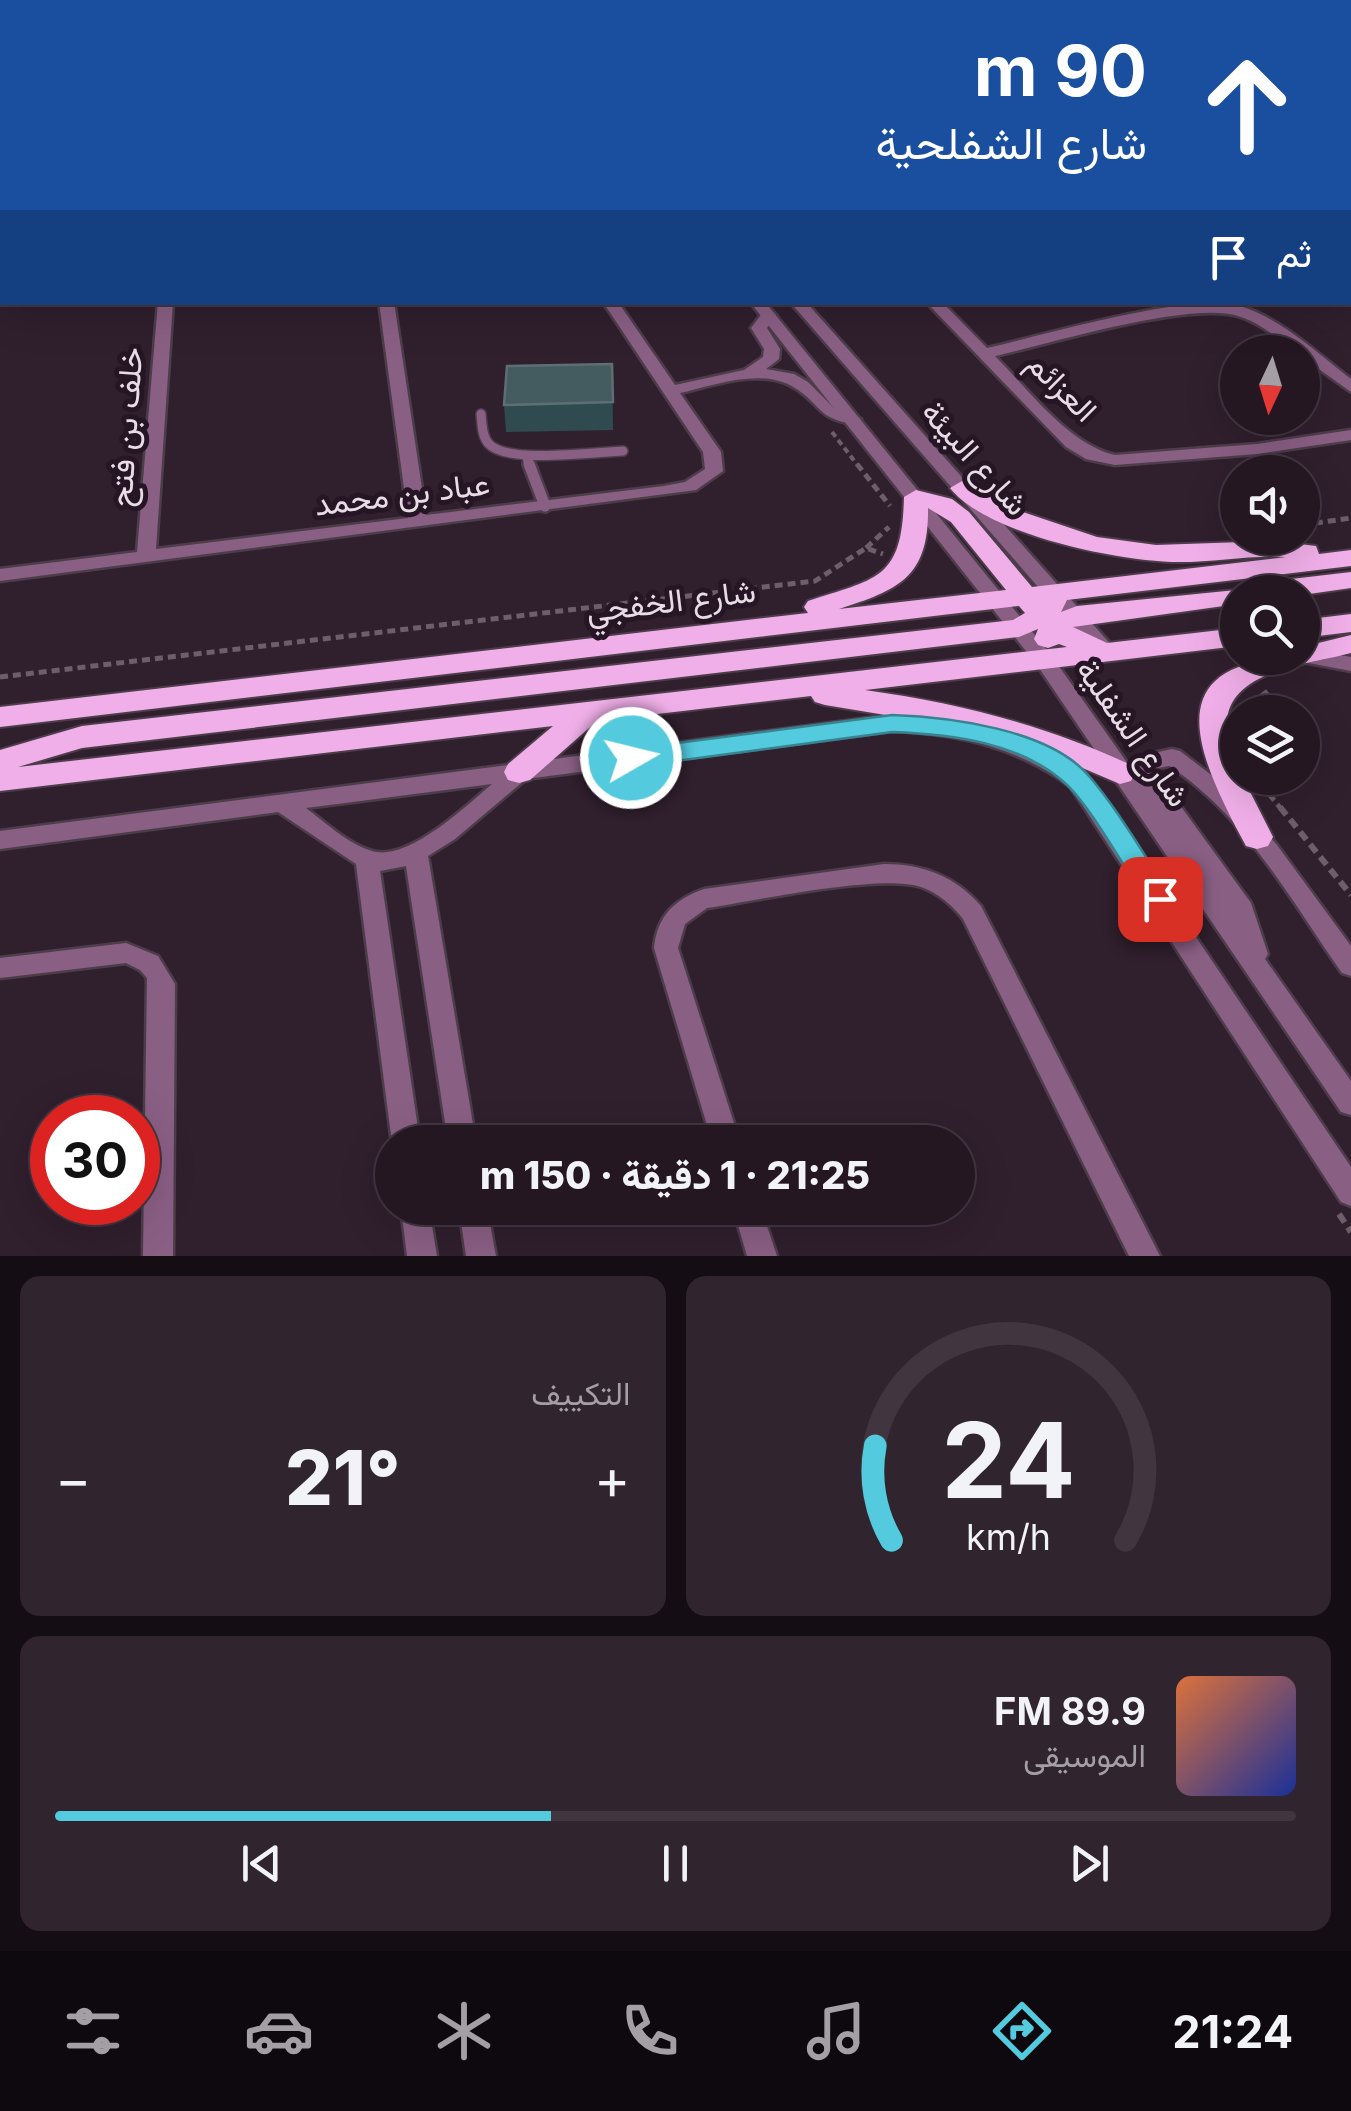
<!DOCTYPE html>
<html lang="ar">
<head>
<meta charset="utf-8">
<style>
  body { margin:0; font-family:Inter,Vazirmatn,sans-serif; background:#30242f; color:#f1f3f6; direction:rtl; height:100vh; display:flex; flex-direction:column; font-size:38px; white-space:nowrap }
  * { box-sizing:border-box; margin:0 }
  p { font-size:32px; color:#a39fa5 }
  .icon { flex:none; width:55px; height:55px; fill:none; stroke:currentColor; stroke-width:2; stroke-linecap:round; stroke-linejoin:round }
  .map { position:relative; height:1256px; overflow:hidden; direction:ltr }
  .sheet { display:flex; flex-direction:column; gap:20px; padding:20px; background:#140d13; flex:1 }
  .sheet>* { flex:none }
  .guide { position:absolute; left:0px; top:0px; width:1352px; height:305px; box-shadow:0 10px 40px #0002,0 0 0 2px #413640; direction:rtl; background:#1a4fa0; color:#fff; overflow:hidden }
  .needle { width:65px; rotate:184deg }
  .tools { position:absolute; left:1220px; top:335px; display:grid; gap:20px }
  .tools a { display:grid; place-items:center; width:100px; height:100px; border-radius:50%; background:#241722; box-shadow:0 10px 40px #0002,0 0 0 2px #413640; font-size:50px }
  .speed { position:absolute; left:30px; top:1095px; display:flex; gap:20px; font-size:50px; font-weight:700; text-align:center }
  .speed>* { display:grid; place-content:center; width:130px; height:130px; border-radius:50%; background:#241722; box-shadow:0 10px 40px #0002,0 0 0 2px #413640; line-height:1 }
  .speed .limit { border:15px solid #d22; background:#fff; color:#111 }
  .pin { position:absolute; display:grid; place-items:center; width:85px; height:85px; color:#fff; margin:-42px; border-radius:20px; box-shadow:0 5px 15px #0006 }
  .me { position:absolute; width:110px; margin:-55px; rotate:82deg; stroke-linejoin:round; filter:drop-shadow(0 0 8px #0008) }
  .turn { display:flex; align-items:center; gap:35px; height:210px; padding:0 40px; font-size:45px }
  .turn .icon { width:130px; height:130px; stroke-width:2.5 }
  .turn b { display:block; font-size:70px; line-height:85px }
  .then { display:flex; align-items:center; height:95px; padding:0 40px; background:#0003; gap:20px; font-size:38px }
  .big { font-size:75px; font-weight:800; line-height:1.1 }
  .sheet .card { flex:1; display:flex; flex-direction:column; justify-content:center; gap:15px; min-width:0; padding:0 35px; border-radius:20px; background:#30242f }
  .sheet .dial { align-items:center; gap:0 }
  .dial svg { height:260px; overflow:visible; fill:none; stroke:#413640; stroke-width:7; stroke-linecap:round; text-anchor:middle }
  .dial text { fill:#f1f3f6; stroke:none }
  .song { display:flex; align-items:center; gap:30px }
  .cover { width:120px; height:120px; border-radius:15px; background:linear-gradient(135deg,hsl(20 70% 55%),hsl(230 70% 35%)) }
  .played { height:10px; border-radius:5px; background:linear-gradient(90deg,#54cade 40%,#413640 40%) }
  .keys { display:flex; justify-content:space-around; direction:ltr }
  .heat { display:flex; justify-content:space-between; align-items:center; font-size:55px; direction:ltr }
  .sheet .tiles { flex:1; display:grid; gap:20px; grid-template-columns:1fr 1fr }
  .card:last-child { grid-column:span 2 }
  .trip { position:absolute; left:375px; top:1125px; width:600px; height:100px; border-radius:50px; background:#241722; box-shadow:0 10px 40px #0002,0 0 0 2px #413640; font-weight:800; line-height:100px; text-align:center; direction:rtl }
  .menu { display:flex; height:160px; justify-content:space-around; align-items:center; background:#0e090e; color:#a39fa5 }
  .menu .icon { width:70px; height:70px }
  .menu .on { color:#54cade }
  .menu b { font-size:45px; color:#f1f3f6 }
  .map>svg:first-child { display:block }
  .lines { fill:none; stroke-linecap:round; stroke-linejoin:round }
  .service-far1-casing { stroke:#4d3d4b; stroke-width:12 }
  .service-casing { stroke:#4d3d4b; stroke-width:16 }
  .minor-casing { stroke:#4d3d4b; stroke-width:5 }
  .tertiary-casing { stroke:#4d3d4b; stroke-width:5 }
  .trunk-casing { stroke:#4d3d4b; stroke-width:4 }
  .path-far2 { stroke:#6d5e6a; stroke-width:4; stroke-dasharray:6 4; stroke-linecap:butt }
  .path-far1 { stroke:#6d5e6a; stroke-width:5; stroke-dasharray:8 5; stroke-linecap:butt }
  .path { stroke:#6d5e6a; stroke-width:6; stroke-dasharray:10 6; stroke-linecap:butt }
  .service-far1 { stroke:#8a5f84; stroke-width:9 }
  .service { stroke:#8a5f84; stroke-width:11 }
  .minor { fill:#8a5f84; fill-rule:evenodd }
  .tertiary { fill:#8a5f84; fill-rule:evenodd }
  .trunk { fill:#f1afe9; fill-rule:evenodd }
  .wall { fill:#304b50 }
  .building { fill:#445b60; stroke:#5d6f75; stroke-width:2.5 }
  .route { fill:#54cade; stroke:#378390; stroke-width:2.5 }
  .labels { text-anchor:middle; stroke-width:10; stroke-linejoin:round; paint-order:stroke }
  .street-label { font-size:32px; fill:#e8dce6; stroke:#261524 }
</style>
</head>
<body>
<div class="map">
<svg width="1351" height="1256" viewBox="0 0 1351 1256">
  <rect width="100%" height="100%" fill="#301f2d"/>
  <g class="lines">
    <!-- service-far1 casing -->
    <g class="service-far1-casing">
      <path id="service-far1" d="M481,414C482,424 482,437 489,444C507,464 595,452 623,451
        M526,455L530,467"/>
    </g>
    <!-- service casing -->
    <g class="service-casing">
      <path id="service" d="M529,464L545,506"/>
    </g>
    <!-- minor casing -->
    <g class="minor-casing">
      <path id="minor" d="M619,0H630L631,2H621Z
        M773,0H785L786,2H775Z
        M926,0H939L940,2H928Z
        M1253,0H1267L1268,2H1255Z
        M1350,23H1351V29H1350Z
        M1350,68H1351V74H1350Z
        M1351,149V158H1350V149Z
        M2,151V159L0,160V152Z
        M1350,277H1351V286H1350Z
        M0,292H2V300H0Z
        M158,302H173L156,549L408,518L379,302H394L426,515L664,486L685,482L705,469L703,452L603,302H618L675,385L744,370L763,357L764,349L751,328L763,312H773L776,315L767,328L780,349L779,359L766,369L794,374L808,382L834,408L861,419L853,424C816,418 821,404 795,388C762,367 715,385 680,393L721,452L723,471L696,490L0,581V569L137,552Z
        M926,302H942L987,348C1046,335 1189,291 1243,307C1283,320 1318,354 1351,379V392L1302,357V352H1296C1279,339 1259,322 1238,316C1189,301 1049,344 995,356C1028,389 1069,445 1115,455L1257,444L1351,430V440L1257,454L1115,465L1086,459L1066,447Z
        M1305,649L1351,657V671L1298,661L1296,658H1302Z
        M892,715C963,718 1027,734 1086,774L1351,1167V1206L1341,1202L1070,786C1016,747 958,733 892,731L526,779L455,839L428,856L476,1142H448L406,866L380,871L420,1142L392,1143L356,864L278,812L0,849V831ZM492,784C466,806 408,862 372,851C348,844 326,823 306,808Z
        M884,864C923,864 955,876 981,906L1160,1256H1129L963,919C952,905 938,893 921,887C882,873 754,901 707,908L685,924L678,948L740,1142H712L654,948C657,916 675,899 704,889Z
        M126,943L158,956L175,984L173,1256H143L147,978L140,970L126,963L0,978V958Z
        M401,1208H429L437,1256H407Z
        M459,1208H487L496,1256H466Z
        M733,1208H761L777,1256H747Z"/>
    </g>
    <!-- tertiary casing -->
    <g class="tertiary-casing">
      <path id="tertiary" d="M494,0H505L506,2H496Z
        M515,0H529L530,2H517Z
        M750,302H765L1051,655L1145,788L1136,770L1140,756L1172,749L1180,751L1227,787L1277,845L1351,946V976L1342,973C1292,902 1244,814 1169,766L1158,768L1166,786L1251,903L1268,954L1265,959L1351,1081V1115L1341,1112L1037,665Z
        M790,302H806L1114,648L1117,653L1114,658H1100Z"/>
    </g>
    <!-- trunk casing -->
    <g class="trunk-casing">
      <path id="trunk" d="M962,481L1017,510L1097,537L1156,545L1275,541L1316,546L1319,554L1351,550V566L1067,600L1061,612L1077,606L1246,589L1257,583L1351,572V588L1302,595L1238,592V604L1073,627L1107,643L1238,628V646L865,690C958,703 1046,725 1131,765L1135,773L1131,781L1120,784L1038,749L976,730L825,705L815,702L811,696L597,721L530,780L519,783L508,780L504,772L508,764L553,726L0,791V750L82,726L1013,620L1025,613L1019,606L0,727V707L808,613L804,607L808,601C879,578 902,579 904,497L916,490L952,499L969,512L1032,587L1286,557C1250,555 1215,562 1179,562C1122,562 987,535 950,488ZM928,508L951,522L1006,590L839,609C899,590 929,577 928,508ZM1038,629L1034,639L1038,645L1048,648L1059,644L1067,647L18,767L82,748L1019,637Z
        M1351,614V632L1302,638V620Z
        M1351,635V653C1311,664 1226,670 1227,725C1227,743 1238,759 1238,778H1243L1273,837L1268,846L1257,849L1246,846C1197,756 1152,658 1302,658V647Z"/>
    </g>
    <!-- path-far2 -->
    <path class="path-far2" d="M832,432L859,467"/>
    <!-- path-far1 -->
    <path class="path-far1" d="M857,464L890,506
      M1302,525L1351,518
      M866,548L889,527
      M0,677L815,581L866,548L883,554
      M1251,704L1268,691
      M1261,784L1282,810"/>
    <!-- path -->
    <path class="path" d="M1280,807L1351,895
      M1339,1214L1351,1232"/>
    <!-- service-far1 -->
    <use href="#service-far1" class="service-far1"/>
    <!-- service -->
    <use href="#service" class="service"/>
    <!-- minor -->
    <use href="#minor" class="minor"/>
    <!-- tertiary -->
    <use href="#tertiary" class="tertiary"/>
    <!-- trunk -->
    <use href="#trunk" class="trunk"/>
  </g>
  <!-- wall -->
  <path class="wall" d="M612,364L613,430L506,432L504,405Z"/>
  <!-- building -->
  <path class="building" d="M612,364L613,402L504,405L507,366Z"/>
  <!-- route -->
  <path class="route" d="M892,715C949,717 1049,729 1089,776C1119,811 1143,854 1169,892L1173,899L1169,907L1160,910L1150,907C1128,874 1093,810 1067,785C1022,742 950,734 892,732L631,767L622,764L618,758L622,751L631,749Z"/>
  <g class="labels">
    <!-- street labels -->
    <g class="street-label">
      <text transform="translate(1062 387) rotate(45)" y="11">العزائم</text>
      <text transform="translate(126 427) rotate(-86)" y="11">خلف بن فتح</text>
      <text transform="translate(975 458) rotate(48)" y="11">شارع البيئة</text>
      <text transform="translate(402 494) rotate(-7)" y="11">عباد بن محمد</text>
      <text transform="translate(671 601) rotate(-7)" y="11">شارع الخفجي</text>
      <text transform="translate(1133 733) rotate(55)" y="11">شارع الشفلية</text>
    </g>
  </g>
</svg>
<div class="tools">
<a><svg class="needle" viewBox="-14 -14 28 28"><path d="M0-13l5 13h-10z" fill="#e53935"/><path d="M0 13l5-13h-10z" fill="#a39fa5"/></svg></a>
<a><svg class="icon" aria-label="sound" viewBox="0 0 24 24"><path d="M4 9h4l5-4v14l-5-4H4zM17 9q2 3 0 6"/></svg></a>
<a><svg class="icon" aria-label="search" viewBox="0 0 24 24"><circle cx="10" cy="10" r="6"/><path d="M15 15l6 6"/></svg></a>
<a><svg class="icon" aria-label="layers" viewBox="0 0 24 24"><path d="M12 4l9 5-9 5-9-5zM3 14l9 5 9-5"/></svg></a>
</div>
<div class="speed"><div class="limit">30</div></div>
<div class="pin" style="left:1160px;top:899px;background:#d93025"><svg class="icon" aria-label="arrive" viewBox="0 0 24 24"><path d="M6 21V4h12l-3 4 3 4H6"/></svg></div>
<svg class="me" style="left:631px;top:758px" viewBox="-20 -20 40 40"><circle r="17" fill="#54cade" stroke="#fff" stroke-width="3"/><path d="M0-11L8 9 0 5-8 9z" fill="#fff"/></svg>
<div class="trip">21:25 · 1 دقيقة · 150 m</div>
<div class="guide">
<div class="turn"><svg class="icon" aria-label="ahead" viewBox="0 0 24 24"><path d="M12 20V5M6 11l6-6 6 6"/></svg><div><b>90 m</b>شارع الشفلحية</div></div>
<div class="then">ثم<svg class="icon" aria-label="arrive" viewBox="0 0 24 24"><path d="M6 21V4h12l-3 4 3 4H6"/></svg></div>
</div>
</div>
<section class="sheet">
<div class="tiles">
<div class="card dial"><svg viewBox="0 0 100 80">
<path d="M14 69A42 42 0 1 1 86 69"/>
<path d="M14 69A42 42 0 0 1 9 40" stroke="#54cade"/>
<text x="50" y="56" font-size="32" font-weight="700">24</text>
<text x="50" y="72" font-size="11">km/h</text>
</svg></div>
<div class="card"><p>التكييف</p>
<div class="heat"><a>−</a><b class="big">21°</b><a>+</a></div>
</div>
<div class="card">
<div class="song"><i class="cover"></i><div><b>89.9 FM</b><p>الموسيقى</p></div></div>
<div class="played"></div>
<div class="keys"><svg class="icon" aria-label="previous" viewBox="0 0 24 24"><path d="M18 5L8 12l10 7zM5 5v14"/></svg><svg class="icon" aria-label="pause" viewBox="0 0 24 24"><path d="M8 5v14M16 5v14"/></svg><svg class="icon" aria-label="next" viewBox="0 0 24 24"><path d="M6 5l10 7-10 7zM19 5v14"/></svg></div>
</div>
</div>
</section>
<nav class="menu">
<b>21:24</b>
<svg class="icon on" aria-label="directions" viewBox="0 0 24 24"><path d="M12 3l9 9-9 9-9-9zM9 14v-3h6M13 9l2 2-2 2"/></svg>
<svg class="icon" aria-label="music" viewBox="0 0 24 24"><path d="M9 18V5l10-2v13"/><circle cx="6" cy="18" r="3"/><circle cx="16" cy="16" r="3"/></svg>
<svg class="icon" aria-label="phone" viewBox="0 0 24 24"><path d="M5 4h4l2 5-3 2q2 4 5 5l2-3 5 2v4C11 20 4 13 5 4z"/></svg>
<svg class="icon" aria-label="climate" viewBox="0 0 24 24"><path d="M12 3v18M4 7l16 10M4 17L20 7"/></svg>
<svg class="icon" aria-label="car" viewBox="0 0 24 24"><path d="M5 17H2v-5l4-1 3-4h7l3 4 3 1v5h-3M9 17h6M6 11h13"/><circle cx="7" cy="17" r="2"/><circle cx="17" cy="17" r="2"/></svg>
<svg class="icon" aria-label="filters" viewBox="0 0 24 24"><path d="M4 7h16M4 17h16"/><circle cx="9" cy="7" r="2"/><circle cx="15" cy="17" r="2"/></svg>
</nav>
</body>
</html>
